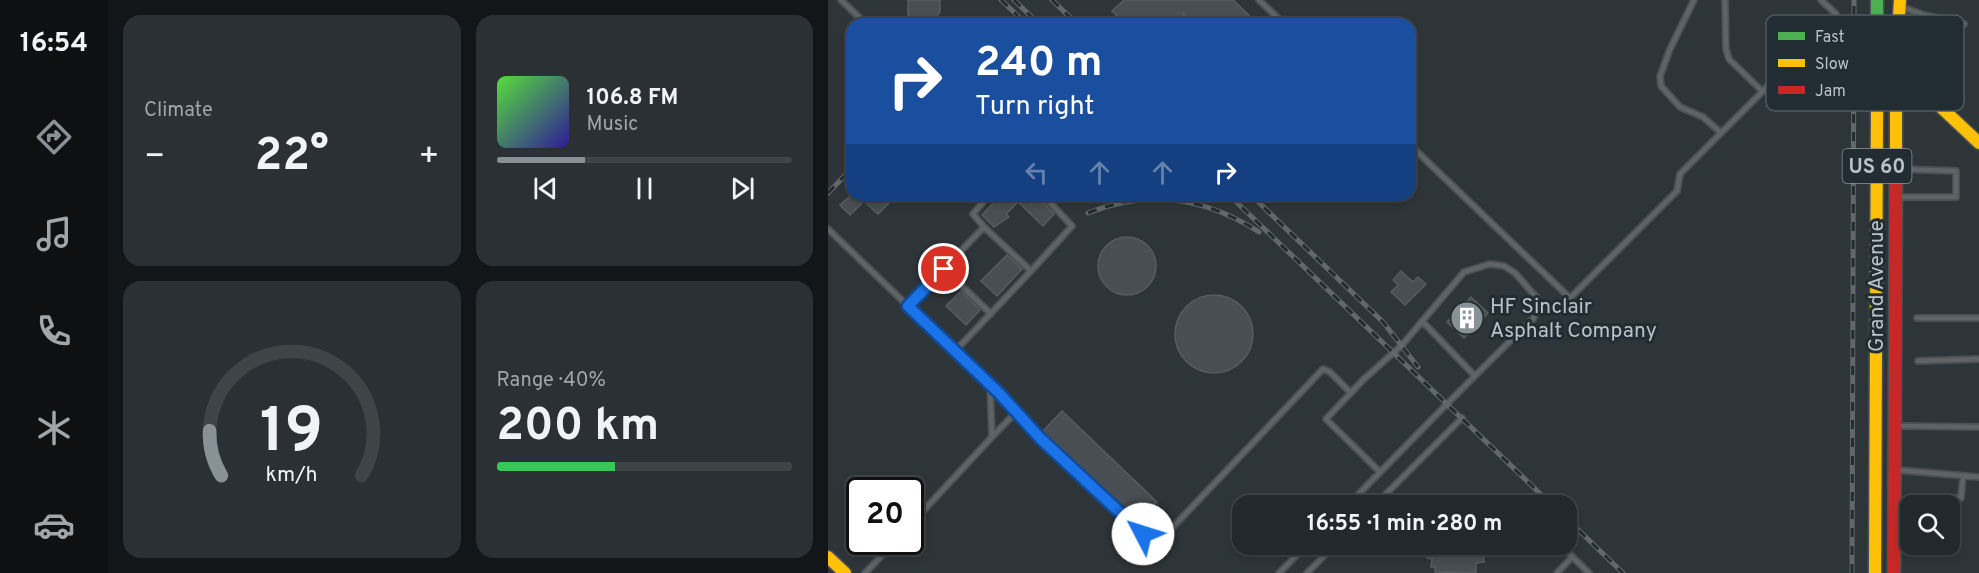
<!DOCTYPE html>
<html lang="en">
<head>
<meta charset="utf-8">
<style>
  body { margin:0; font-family:Overpass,sans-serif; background:#2a3033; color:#f1f3f6; height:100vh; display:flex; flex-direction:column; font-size:22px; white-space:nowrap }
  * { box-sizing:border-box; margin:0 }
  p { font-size:20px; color:#a2a6a9 }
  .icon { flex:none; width:33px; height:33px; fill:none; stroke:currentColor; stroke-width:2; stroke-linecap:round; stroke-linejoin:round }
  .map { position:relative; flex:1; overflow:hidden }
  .panel { display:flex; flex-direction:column; gap:15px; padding:15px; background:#131618; width:720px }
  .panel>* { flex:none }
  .guide { position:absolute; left:18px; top:18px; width:570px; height:183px; border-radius:18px; box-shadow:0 3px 9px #0003,0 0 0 2px #3f4447; background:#1a4fa0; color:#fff; overflow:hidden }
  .fabs { position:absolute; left:1072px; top:495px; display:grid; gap:12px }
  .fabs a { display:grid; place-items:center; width:60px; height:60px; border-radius:12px; background:#22282b; box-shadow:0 3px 9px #0003,0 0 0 2px #3f4447; font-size:30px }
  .speed { position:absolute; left:18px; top:477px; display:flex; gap:12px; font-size:30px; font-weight:700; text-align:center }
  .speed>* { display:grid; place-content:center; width:78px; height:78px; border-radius:50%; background:#22282b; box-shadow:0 3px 9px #0003,0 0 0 2px #3f4447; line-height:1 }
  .speed .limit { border:3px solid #111; border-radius:9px; background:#fff; color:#111 }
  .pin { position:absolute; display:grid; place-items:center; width:51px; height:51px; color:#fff; margin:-26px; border:3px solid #fff; border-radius:50%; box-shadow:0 2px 6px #0007 }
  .me { position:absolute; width:66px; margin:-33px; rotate:310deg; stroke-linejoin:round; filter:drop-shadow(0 0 4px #0008) }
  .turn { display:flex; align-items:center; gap:21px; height:126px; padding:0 30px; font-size:27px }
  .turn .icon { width:78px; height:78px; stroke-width:2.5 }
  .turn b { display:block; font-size:42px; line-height:51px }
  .lanes { display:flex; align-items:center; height:57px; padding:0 30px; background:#0003; justify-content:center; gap:30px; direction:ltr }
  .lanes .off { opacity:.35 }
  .big { font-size:45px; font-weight:700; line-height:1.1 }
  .panel .tile { flex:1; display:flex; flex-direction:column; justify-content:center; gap:9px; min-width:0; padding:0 21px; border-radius:18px; background:#2a3033 }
  .panel .dial { align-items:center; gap:0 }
  .dial svg { height:156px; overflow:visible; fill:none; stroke:#3f4447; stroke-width:7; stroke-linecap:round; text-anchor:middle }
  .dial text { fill:#f1f3f6; stroke:none }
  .song { display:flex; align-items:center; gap:18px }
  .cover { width:72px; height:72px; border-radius:9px; background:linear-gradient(135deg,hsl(110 70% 55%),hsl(250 70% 35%)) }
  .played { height:6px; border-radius:3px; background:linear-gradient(90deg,#889196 30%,#3f4447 30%) }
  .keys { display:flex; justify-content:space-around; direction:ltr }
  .heat { display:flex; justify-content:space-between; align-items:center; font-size:33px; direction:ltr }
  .charge { height:9px; border-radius:4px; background:linear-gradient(90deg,#34c759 40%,#3f4447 0) }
  .panel .tiles { flex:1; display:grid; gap:15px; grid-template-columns:repeat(2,1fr) }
  .trip { position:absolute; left:404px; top:495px; width:345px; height:60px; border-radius:18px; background:#22282b; box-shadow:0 3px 9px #0003,0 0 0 2px #3f4447; font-weight:700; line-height:60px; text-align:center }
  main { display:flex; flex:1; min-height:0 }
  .menu { display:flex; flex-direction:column; width:108px; justify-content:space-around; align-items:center; background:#0e1011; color:#a2a6a9 }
  .menu .icon { width:42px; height:42px }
  .menu .selected { color:#889196 }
  .menu b { font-size:27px; color:#f1f3f6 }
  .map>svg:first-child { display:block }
  .building { fill:#484e51; stroke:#565c60; stroke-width:1.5 }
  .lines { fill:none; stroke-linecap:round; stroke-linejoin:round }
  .lane-casing { stroke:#4c5053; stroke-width:8 }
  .fast-casing { stroke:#4c5053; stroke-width:15 }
  .slow-casing { stroke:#4c5053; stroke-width:15 }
  .jam-casing { stroke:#4c5053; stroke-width:15 }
  .lane { stroke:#5e6366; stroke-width:4.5 }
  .fast { stroke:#4caf50; stroke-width:12 }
  .slow { stroke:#ffc107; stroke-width:12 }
  .jam { stroke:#c62828; stroke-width:12 }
  .rail-casing { stroke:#62676a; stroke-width:5 }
  .rail { stroke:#212c33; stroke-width:3; stroke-dasharray:9; stroke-linecap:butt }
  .route-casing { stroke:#114b97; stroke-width:15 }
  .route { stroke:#1a73e8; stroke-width:10 }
  .labels { text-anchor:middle; stroke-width:6; stroke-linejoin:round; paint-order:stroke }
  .shield { fill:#212c33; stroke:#8b959b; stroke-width:1.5 }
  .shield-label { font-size:20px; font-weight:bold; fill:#b9c2c8 }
  .street-label { font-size:21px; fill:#b9c2c8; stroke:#212c33 }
  .poi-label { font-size:21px; fill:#b9c2c8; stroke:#212c33; text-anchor:start }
  .key { fill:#212c33; stroke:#4f5960; stroke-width:1.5 }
  .key-label { font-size:16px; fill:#b9c2c8 }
</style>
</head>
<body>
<main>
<nav class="menu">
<b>16:54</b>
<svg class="icon selected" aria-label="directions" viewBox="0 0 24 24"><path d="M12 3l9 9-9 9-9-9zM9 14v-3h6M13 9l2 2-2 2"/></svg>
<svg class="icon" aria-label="music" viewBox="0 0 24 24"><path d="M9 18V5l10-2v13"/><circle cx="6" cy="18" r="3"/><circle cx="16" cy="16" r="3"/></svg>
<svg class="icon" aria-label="phone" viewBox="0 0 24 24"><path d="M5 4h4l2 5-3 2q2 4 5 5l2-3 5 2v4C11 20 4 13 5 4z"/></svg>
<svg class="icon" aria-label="climate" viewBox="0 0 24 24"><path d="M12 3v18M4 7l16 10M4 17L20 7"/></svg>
<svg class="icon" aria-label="car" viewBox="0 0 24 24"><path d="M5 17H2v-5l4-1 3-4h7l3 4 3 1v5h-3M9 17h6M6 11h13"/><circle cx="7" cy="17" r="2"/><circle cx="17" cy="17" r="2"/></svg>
</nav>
<section class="panel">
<div class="tiles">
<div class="tile"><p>Climate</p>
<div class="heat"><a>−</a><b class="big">22°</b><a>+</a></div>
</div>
<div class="tile">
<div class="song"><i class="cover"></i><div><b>106.8 FM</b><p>Music</p></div></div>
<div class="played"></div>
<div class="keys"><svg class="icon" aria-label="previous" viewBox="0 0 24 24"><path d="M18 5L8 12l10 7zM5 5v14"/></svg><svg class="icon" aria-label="pause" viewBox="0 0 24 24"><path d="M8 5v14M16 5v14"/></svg><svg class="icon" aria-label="next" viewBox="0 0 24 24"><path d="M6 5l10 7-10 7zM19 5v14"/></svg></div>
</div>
<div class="tile dial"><svg viewBox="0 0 100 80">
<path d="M14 69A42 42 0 1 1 86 69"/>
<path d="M14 69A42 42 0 0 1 8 46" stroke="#889196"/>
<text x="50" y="56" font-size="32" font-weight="700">19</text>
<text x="50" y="72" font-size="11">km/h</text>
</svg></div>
<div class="tile"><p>Range · 40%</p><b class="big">200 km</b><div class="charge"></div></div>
</div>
</section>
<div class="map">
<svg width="1151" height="573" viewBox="0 0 1151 573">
  <rect width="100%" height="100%" fill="#2e3539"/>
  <!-- building -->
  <path class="building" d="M80,0H112V12L105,21L89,23L80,15Z
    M296,0H405L430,24H401L397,20L393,24H366L355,13V24H297L284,11Z
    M23,195H69L50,214L36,201L22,215L12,205Z
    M173,195H181L189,203L178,214L181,217L166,227L154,215Z
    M183,195H208L226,214L215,226Z
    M270 266a29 29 0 1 1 58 0a29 29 0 1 1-58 0Z
    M179,255L194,269L169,296L153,281Z
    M573,271L585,282L590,277L598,284L577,305L563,292L570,285L565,280Z
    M133,291L152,310L138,325L118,306Z
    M347 334a39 39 0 1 1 78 0a39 39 0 1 1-78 0Z
    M643,297L660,313L636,338L619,322Z
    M234,411L329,502L311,522L215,431Z
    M601,544H655L656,562L648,563V573L607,572V567H603L604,559L599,558Z"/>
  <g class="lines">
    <!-- lane casing -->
    <g class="lane-casing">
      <path id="lane" d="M13,0L38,24
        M431,0L456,24
        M866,0L842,49L832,76L833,86L852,107L875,117L892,132
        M897,0L898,49L901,59L934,91
        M1074,7L1096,15L1136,24
        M582,145L742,298L849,191L852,174L988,38L1002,32L1008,14L993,0
        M1070,169L1128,171V197H1070
        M156,227L145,214L161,195
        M0,229L162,385L164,437L82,525
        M116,269L163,314
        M203,271L244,226L215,195
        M80,306L156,227L203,271L127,351
        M1089,318H1151
        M594,321L646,375
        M1090,361L1151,359
        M162,385L310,531C323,538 334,534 345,527L495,369L502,372L523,393
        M1069,426L1151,427
        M164,437L189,411
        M1069,470L1151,477
        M1108,497L1133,498L1135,476
        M519,506C581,443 641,380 705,319L710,308L709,298L687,273L676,266L662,264L636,272L574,345L535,380L498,419L552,472
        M546,506L634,418
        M731,544L761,573
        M37,573L67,542
        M451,573L480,544
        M479,573L508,544
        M729,573L744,557"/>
    </g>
    <!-- fast casing -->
    <g class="fast-casing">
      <path id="fast" d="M1049,104V0"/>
    </g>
    <!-- slow casing -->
    <g class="slow-casing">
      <path id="slow" d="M1068,65L1151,143
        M1068,177V65L1072,0
        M0,557L17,573
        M1047,573L1049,104"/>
    </g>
    <!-- jam casing -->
    <g class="jam-casing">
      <path id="jam" d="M1066,573L1068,177"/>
    </g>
    <!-- lane -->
    <use href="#lane" class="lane"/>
    <!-- fast -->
    <use href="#fast" class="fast"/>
    <!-- slow -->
    <use href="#slow" class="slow"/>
    <!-- jam -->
    <use href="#jam" class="jam"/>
    <!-- rail casing -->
    <g class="rail-casing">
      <path id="rail" d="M173,0L190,16
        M186,0L211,24
        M224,0L249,24
        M0,193L24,168
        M401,195L725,506
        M423,195L555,322L590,367
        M260,213C320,189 377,197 431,232
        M738,518L795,573
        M1024,573L1026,0"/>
    </g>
    <!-- rail -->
    <use href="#rail" class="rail"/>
  </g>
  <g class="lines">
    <!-- route casing -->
    <g class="route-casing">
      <path id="route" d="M116,269L80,306L171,393L213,439L315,534"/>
    </g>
    <!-- route -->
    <use href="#route" class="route"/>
  </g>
  <!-- icons -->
  <defs>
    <g id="building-disc" transform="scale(1.725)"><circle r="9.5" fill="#889196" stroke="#212c33"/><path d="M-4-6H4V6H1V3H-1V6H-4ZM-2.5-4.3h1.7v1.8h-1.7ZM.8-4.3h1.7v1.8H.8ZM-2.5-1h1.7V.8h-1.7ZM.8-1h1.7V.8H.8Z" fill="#fff"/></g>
  </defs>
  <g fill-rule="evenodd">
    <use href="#building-disc" x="639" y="318"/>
  </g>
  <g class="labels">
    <!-- shield labels -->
    <rect class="shield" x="1014.5" y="149" width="69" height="34" rx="4.5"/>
    <g class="shield-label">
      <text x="1049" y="173">US 60</text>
    </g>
    <!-- street labels -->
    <g class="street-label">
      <text transform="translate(1048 286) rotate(-90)" y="7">Grand Avenue</text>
    </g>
    <!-- poi labels -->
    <g class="poi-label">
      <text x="662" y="313">HF Sinclair<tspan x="662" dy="24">Asphalt Company</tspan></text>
    </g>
  </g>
  <!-- legend -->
  <rect x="938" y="15" width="198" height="96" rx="9" class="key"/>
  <rect x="950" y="32" width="27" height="8" fill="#4caf50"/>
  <rect x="950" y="59" width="27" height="8" fill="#ffc107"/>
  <rect x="950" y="86" width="27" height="8" fill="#c62828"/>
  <g class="key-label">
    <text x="987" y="42">Fast</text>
    <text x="987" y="69">Slow</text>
    <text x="987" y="96">Jam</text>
  </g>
</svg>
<div class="fabs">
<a><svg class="icon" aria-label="search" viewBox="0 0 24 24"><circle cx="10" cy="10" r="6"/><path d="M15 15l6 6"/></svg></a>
</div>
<div class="speed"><div class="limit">20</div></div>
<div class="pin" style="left:116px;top:269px;background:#d93025"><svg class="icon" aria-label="arrive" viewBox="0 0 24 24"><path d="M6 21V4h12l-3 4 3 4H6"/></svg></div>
<svg class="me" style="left:315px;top:534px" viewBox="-20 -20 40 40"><circle r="19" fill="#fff"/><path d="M0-13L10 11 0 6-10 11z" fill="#1a73e8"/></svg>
<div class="trip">16:55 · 1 min · 280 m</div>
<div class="guide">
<div class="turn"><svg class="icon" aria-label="right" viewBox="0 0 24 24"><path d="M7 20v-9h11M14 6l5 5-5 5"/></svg><div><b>240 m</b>Turn right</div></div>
<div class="lanes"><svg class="icon off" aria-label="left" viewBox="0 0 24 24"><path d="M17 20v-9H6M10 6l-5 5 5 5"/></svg><svg class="icon off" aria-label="ahead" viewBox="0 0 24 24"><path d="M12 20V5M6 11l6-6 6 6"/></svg><svg class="icon off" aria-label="ahead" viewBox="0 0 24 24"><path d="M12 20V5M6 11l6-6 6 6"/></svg><svg class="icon" aria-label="right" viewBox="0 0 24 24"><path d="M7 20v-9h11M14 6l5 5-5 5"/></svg></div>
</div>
</div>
</main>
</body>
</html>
